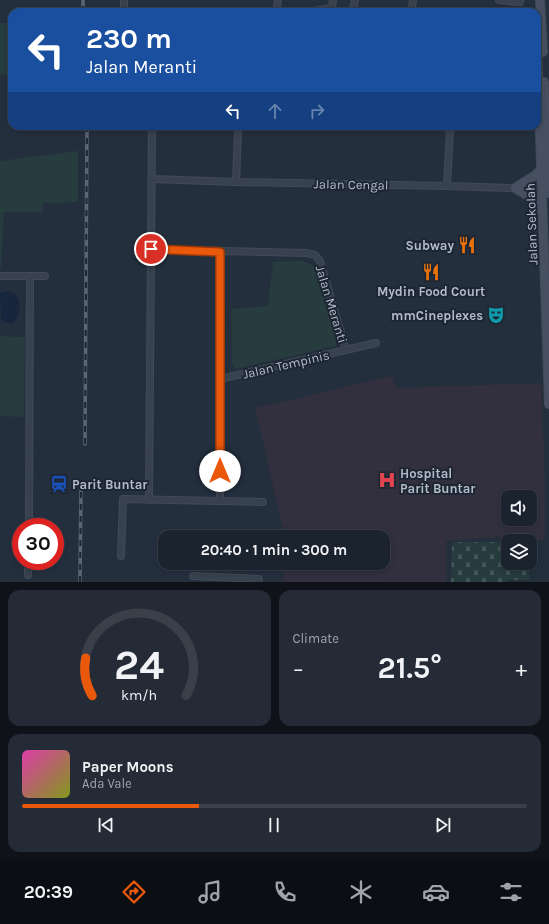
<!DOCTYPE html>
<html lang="en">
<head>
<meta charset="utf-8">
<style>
  body { margin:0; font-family:Karla,sans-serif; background:#242b36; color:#f1f3f6; height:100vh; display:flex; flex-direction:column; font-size:15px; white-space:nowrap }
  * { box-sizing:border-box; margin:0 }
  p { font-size:13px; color:#a0a4aa }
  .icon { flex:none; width:22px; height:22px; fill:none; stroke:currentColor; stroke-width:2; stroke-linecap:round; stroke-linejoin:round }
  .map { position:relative; height:582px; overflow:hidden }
  .panel { display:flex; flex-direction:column; gap:8px; padding:8px; background:#0f1319; flex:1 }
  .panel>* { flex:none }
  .guide { position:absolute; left:8px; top:8px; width:533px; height:122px; border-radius:12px; box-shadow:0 2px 6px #0003,0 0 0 1px #39404a; background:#1a4fa0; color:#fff; overflow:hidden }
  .tools { position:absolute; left:501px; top:490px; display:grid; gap:8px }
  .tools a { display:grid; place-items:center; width:36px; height:36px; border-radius:8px; background:#1b232e; box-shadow:0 2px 6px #0003,0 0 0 1px #39404a; font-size:20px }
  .speed { position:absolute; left:12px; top:518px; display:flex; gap:8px; font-size:20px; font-weight:700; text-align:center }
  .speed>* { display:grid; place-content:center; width:52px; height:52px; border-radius:50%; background:#1b232e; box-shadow:0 2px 6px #0003,0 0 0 1px #39404a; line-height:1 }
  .speed .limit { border:6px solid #d22; background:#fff; color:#111 }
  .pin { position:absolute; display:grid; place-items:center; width:34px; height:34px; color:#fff; margin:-17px; border:2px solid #fff; border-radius:50%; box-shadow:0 1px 4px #0007 }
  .me { position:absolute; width:44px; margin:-22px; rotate:0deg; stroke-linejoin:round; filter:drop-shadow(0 0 3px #0008) }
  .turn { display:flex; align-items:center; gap:14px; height:84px; padding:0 12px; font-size:18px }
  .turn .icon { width:52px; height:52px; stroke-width:2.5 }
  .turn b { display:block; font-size:28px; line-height:34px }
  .lanes { display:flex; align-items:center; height:38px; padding:0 12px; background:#0003; justify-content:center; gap:20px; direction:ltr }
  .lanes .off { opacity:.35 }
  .big { font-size:30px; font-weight:700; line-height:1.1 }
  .panel .tile { flex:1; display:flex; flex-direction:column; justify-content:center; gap:6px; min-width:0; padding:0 14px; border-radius:12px; background:#242b36 }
  .panel .dial { align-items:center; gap:0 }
  .dial svg { height:104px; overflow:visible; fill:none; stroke:#39404a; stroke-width:7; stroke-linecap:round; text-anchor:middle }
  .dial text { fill:#f1f3f6; stroke:none }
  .song { display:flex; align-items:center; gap:12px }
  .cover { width:48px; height:48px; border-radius:6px; background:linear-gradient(135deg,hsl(320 70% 55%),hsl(70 70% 35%)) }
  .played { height:4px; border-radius:2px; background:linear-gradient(90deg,#ea580c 35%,#39404a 35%) }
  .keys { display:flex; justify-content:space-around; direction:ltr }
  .heat { display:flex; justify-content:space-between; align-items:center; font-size:22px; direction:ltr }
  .panel .tiles { flex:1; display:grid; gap:8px; grid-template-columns:1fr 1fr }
  .tile:last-child { grid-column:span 2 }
  .trip { position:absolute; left:158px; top:530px; width:232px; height:40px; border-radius:12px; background:#1b232e; box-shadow:0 2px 6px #0003,0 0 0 1px #39404a; font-weight:700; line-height:40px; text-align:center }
  .tab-bar { display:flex; height:64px; justify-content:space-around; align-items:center; background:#0b0e12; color:#a0a4aa }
  .tab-bar .icon { width:28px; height:28px }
  .tab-bar .on { color:#ea580c }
  .tab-bar b { font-size:18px; color:#f1f3f6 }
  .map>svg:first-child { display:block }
  .medical { fill:#32303f; fill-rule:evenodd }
  .green { fill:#263c3f }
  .cemetery { fill:url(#cemetery-stones) }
  .water { fill:#17263c }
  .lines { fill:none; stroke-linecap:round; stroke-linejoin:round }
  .street-casing { stroke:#414a57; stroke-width:8 }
  .secondary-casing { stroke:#414a57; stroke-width:10 }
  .street { stroke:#38414e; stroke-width:6 }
  .secondary { stroke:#465061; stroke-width:8 }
  .rail-casing { stroke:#5a6575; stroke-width:3.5 }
  .rail { stroke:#1d2633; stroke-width:2; stroke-dasharray:6; stroke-linecap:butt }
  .route-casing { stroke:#983908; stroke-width:10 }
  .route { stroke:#ea580c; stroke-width:7 }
  .labels { text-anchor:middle; stroke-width:4; stroke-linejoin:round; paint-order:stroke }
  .street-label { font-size:13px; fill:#b4bcc9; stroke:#1d2633 }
  .poi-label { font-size:13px; font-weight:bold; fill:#b4bcc9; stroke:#1d2633; text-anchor:end }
</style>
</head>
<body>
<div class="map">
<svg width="549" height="582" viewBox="0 0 549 582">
  <defs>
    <pattern id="cemetery-stones" width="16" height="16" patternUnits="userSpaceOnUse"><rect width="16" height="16" fill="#263c3f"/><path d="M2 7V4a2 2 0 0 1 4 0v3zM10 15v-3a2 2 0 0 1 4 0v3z" fill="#435659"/></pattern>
  </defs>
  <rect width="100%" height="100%" fill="#242f3e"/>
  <!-- medical -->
  <path class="medical" d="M392,376L396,388L541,383L545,482V540L498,537L446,541L447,582H283L284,563H383V537H285L255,408ZM508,497H530V519H508Z"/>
  <!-- green -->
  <path class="green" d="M0,23H12V75L0,74Z
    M78,151V202L43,203V212H4L1,267H0V161Z
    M302,261L316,267L337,339L336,346L235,369L232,365L231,309L268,306L273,262Z
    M0,336L25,337L24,417L0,416Z"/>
  <!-- cemetery -->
  <path class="cemetery" d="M452,542H508V563H528L530,580H507V582H451Z"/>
  <!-- water -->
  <path class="water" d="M10,291C12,293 14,294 16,295C22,303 20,322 10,324L3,321L1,318L0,293Z"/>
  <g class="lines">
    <!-- street casing -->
    <g class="street-casing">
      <path id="street" d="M499,0L520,2V0
        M124,12V0
        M276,12L278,0
        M307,12L332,8
        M331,12L333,0
        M352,12L355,0
        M411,12L413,0
        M443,126L450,130L447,186
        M153,179L236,182L447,186L545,189
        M236,182L238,131
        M151,249L220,251L306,253L315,255L320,261L346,350
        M0,276H45
        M220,379L376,343
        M149,500L152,126
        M220,501V251
        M29,527L30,276
        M121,556L123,499L263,502
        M28,575V561
        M193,576L259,579"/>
    </g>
    <!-- secondary casing -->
    <g class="secondary-casing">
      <path id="secondary" d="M540,0L543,52
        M537,44L549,404
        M544,82L549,193
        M515,188C527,194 535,202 543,213
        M515,188L534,176L542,169"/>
    </g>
    <!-- street -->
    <use href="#street" class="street"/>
    <!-- secondary -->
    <use href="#secondary" class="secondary"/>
    <!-- rail casing -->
    <g class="rail-casing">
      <path id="rail" d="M83,12V0
        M85,444L87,126
        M80,582L81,484"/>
    </g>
    <!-- rail -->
    <use href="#rail" class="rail"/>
  </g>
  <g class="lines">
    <!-- route casing -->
    <g class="route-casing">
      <path id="route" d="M151,249L220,252V471"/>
    </g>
    <!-- route -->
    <use href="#route" class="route"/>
  </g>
  <!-- icons -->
  <defs>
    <g id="restaurant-bare" transform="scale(1.38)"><path d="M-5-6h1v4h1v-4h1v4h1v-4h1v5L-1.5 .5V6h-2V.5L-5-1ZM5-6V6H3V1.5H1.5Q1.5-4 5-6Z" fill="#e8710a" stroke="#1d2633" stroke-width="2.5" paint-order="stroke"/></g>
    <g id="theatre-bare" transform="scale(1.38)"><path d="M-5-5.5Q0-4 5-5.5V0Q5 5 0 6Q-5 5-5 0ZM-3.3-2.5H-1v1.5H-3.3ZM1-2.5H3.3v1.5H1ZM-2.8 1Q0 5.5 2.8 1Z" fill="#0f9aa8" stroke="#1d2633" stroke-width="2.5" paint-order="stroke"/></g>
    <g id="hospital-bare" transform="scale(1.38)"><path d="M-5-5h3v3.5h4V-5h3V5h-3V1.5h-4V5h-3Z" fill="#e0444e" stroke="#1d2633" stroke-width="2.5" paint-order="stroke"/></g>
    <g id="station-bare" transform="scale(1.38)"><path d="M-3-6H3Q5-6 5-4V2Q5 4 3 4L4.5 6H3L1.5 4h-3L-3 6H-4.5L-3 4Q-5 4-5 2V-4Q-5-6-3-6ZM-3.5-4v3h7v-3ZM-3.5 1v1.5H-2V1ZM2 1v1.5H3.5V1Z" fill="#1a4fb4" stroke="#1d2633" stroke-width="2.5" paint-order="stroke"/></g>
  </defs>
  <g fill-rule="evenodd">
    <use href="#restaurant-bare" x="467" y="245"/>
    <use href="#restaurant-bare" x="431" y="272"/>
    <use href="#theatre-bare" x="496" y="315"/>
    <use href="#hospital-bare" x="387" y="480"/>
    <use href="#station-bare" x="59" y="484"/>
  </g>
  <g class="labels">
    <!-- street labels -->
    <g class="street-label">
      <text transform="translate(351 184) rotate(1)" y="5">Jalan Cengal</text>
      <text transform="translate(531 224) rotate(-92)" y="5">Jalan Sekolah</text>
      <text transform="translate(332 304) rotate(73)" y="5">Jalan Meranti</text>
      <text transform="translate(286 364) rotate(-13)" y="5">Jalan Tempinis</text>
    </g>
    <!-- poi labels -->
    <g class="poi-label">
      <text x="454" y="250">Subway</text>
      <text x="431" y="296" text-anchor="middle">Mydin Food Court</text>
      <text x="483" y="320">mmCineplexes</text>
      <text x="400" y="478" text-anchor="start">Hospital<tspan x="400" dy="15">Parit Buntar</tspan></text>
      <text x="72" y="489" text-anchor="start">Parit Buntar</text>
    </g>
  </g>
</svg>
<div class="tools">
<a><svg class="icon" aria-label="sound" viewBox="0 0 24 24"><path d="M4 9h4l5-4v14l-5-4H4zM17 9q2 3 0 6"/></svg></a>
<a><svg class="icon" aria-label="layers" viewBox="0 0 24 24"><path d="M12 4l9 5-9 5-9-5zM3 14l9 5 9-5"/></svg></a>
</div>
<div class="speed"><div class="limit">30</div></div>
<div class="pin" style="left:151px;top:249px;background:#d93025"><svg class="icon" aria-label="arrive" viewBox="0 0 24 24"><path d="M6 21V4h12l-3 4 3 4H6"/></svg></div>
<svg class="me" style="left:220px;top:471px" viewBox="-20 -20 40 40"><circle r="19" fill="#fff"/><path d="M0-13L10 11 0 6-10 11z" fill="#ea580c"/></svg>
<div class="trip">20:40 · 1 min · 300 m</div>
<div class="guide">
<div class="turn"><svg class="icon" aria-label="left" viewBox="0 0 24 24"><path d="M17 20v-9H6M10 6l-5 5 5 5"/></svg><div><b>230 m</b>Jalan Meranti</div></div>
<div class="lanes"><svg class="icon" aria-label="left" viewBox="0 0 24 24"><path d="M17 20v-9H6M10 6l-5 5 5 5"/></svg><svg class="icon off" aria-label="ahead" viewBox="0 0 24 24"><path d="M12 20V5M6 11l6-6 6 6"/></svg><svg class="icon off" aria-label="right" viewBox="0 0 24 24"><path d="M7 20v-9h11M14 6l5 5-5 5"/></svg></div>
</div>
</div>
<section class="panel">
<div class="tiles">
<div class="tile dial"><svg viewBox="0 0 100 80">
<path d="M14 69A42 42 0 1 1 86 69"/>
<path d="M14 69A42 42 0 0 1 9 40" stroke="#ea580c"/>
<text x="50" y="56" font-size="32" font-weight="700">24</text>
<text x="50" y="72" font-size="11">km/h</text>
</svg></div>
<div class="tile"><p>Climate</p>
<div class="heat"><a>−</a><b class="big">21.5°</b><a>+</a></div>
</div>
<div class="tile">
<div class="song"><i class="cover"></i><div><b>Paper Moons</b><p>Ada Vale</p></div></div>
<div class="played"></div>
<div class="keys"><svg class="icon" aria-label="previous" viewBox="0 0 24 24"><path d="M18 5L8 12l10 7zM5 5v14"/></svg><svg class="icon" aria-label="pause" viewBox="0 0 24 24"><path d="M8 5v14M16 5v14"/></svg><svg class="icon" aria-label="next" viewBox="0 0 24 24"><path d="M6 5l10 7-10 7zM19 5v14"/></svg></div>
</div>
</div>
</section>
<nav class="tab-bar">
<b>20:39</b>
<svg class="icon on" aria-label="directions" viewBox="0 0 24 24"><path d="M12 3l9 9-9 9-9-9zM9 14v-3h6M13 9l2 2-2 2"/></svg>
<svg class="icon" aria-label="music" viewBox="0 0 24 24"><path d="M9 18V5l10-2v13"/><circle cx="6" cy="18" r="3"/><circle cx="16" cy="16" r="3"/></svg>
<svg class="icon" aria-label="phone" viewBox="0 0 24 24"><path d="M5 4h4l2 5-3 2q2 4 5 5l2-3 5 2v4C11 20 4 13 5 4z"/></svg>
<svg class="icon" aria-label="climate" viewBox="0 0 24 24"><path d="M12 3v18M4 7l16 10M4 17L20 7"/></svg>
<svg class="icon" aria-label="car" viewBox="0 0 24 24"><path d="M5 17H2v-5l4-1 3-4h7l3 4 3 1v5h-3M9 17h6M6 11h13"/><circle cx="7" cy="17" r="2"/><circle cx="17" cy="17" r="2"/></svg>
<svg class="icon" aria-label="filters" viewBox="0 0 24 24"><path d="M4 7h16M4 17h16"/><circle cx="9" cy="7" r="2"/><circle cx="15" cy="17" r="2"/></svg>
</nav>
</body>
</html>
